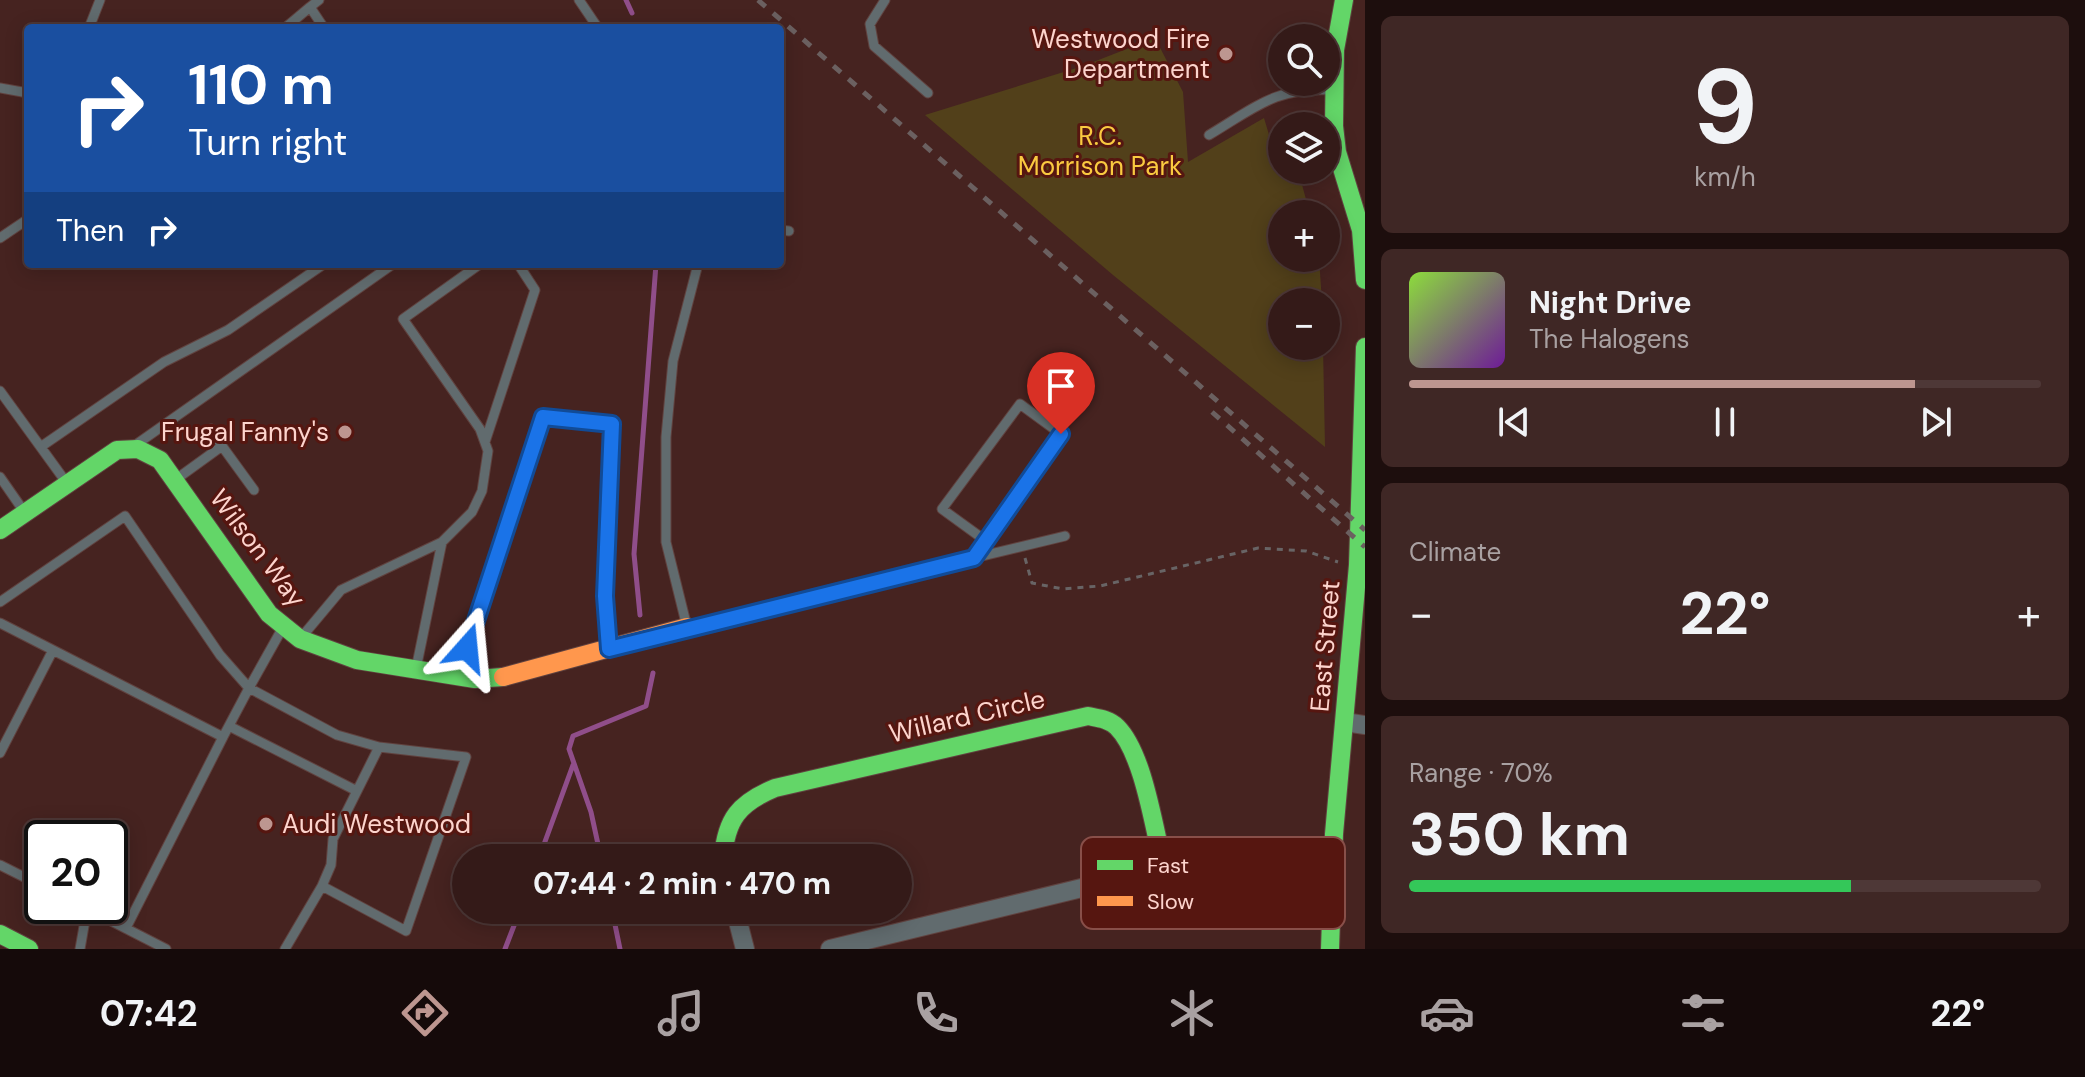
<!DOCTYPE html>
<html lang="en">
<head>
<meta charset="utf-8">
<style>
  body { margin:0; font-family:"DM Sans",sans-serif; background:#3f2725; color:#f1f3f6; height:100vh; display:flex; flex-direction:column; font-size:30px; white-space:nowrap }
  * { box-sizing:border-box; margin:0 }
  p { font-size:26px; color:#a9a1a2 }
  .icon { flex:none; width:44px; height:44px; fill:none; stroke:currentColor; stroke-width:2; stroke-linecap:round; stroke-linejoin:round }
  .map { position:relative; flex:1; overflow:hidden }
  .sheet { display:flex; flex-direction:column; gap:16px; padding:16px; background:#1d0e0d; width:720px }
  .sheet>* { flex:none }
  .guide { position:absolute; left:24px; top:24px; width:760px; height:244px; border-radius:8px; box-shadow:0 4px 20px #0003,0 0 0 2px #4e3837; background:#1a4fa0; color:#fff; overflow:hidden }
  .fabs { position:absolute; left:1268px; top:24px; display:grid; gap:16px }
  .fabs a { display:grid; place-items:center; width:72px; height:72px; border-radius:50%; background:#341a18; box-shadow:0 4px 20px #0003,0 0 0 2px #4e3837; font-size:40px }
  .speed { position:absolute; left:24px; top:820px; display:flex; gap:16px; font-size:40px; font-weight:700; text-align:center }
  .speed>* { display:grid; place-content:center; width:104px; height:104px; border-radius:50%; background:#341a18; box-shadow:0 4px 20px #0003,0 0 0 2px #4e3837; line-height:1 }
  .speed .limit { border:4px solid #111; border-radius:12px; background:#fff; color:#111 }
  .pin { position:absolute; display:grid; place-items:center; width:68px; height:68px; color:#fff; margin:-82px -34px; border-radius:50% 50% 50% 0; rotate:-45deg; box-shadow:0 0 8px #0007 }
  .pin .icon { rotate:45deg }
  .me { position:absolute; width:88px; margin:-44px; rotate:18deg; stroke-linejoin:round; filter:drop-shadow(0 0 6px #0008) }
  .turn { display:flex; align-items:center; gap:28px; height:168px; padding:0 32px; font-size:36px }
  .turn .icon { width:104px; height:104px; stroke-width:2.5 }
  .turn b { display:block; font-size:56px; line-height:68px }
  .then { display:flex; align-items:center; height:76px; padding:0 32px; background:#0003; gap:16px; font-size:30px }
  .big { font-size:60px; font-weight:700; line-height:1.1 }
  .sheet .card { flex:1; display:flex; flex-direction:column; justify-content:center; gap:12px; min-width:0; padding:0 28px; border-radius:12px; background:#3f2725 }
  .sheet .dial { align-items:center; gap:0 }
  .dial b { font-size:104px; line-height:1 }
  .song { display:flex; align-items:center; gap:24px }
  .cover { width:96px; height:96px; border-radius:12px; background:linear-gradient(135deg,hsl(90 70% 55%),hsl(280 70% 35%)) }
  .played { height:8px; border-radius:4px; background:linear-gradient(90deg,#bd9690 80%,#4e3837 80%) }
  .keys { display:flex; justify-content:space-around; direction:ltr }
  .heat { display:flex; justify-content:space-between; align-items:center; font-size:44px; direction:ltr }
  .charge { height:12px; border-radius:6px; background:linear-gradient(90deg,#34c759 70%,#4e3837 0) }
  .trip { position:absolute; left:452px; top:844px; width:460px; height:80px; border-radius:40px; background:#341a18; box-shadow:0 4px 20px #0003,0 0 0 2px #4e3837; font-weight:700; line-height:80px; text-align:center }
  .menu { display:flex; height:128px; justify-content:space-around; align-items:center; background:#150a0a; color:#a9a1a2 }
  .menu .icon { width:56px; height:56px }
  .menu .active { color:#bd9690 }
  .menu b { font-size:36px; color:#f1f3f6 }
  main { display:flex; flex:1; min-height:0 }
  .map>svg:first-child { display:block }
  .green { fill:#52401a }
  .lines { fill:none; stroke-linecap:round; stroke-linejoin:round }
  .stream { stroke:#904e8a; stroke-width:5 }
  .lane-casing { stroke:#60423f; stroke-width:11 }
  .street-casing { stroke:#60423f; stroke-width:20 }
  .fast-casing { stroke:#60423f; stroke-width:20 }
  .slow-casing { stroke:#60423f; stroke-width:20 }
  .path { stroke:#686465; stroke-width:3; stroke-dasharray:6 6; stroke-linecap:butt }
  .lane { stroke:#616b6e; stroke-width:9 }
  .street { stroke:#616b6e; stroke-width:18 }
  .fast { stroke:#63d668; stroke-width:18 }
  .slow { stroke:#ff974d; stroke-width:18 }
  .rail { stroke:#6b6060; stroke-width:5; stroke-dasharray:10 10; stroke-linecap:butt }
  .route-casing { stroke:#114b97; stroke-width:20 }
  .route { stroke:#1a73e8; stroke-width:14 }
  .poi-dot { fill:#bd9690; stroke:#561610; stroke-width:3 }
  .labels { text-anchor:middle; stroke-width:6; stroke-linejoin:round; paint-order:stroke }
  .poi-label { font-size:26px; fill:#fdd4cd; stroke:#561610; text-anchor:end }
  .park-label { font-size:26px; fill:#faca40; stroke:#561610 }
  .street-label { font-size:26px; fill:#fdd4cd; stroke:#561610 }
  .key { fill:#561610; stroke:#884f49; stroke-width:2 }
  .key-label { font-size:22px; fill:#fdd4cd }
</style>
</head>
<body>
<main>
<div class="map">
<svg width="1365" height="949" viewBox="0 0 1365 949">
  <rect width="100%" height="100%" fill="#462320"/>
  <!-- green -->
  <path class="green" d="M1155,38L1183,92L1188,162L1264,118L1273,148L1282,152V170H1298L1310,214H1282V258H1319L1322,302H1282V346H1323L1325,447L1113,275L925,115L1083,66Z"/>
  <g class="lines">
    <!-- stream -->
    <path class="stream" d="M626,0L632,13
      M640,615L634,554L656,264
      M539,858L573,765
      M601,858L591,812L569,749L573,736L646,706L653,673
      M612,910L620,949
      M505,949L520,910"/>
    <!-- lane casing -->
    <g class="lane-casing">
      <path id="lane" d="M579,0L598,28
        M885,0L870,24L874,46L928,93
        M310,7L319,0
        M89,28L100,0
        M285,28L310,7L324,28
        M0,88L28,93
        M1209,135C1256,107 1275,87 1332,90
        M780,230L789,231
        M0,238L28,219
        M698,264L673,361L666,437V542L687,627L1065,536
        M0,391L66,482
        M211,429L222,446
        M485,442L535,290L518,264
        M42,446L164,362L228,330L324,264
        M134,446L393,264
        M0,477L23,510
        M175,480L222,446L254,490
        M974,558L986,541L1061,434L1020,404L942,509L986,541
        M0,602L125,516L220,655L249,688L282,629
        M0,623L223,737L249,688L337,735L379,747L333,839L331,865L322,886L285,949
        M300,639L341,590L442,542L472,512L482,491L488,451L480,429L403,319L480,264
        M416,669L442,542
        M458,673L543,417L612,424L605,596L609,649
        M229,726L357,791
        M0,753L52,652
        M0,865L42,886
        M322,886L406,931L466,757L379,747
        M82,906L166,949
        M126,928L223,737
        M80,949L87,909"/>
    </g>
    <!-- street casing -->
    <g class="street-casing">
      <path id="street" d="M1345,722L1365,725
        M735,910L745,949
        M830,949L1164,868L1184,866L1331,877"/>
    </g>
    <!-- fast casing -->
    <g class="fast-casing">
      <path id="fast" d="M1344,0L1335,50L1334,126L1337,152L1361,230L1365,280
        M0,530L117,450L138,449L160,460L269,614L300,639L357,660L475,679L503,677
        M723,858C726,819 739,803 775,788L1088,716C1098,718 1109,719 1117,727C1144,754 1154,830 1164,868
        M0,934L29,949
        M1330,949L1334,834L1358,565L1365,347"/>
    </g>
    <!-- slow casing -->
    <g class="slow-casing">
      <path id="slow" d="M503,677L687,627"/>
    </g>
    <!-- path -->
    <path class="path" d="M1025,558L1032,583L1063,589L1100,586L1258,548L1306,551L1338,562"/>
    <!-- lane -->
    <use href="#lane" class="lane"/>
    <!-- street -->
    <use href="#street" class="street"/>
    <!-- fast -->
    <use href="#fast" class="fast"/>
    <!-- slow -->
    <use href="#slow" class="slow"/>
    <!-- rail -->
    <path class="rail" d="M758,0L1365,530
      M1212,412L1365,547"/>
  </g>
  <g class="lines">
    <!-- route casing -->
    <g class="route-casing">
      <path id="route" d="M467,648L543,417L612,424L605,596L609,649L974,558L1061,434"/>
    </g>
    <!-- route -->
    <use href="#route" class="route"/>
  </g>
  <!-- markers -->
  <g class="poi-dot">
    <circle cx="1226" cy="54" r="8"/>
    <circle cx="345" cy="432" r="8"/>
    <circle cx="266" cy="824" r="8"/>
  </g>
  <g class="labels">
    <!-- poi labels -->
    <g class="poi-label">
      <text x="1210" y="48">Westwood Fire<tspan x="1210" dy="30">Department</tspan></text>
      <text x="329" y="441">Frugal Fanny's</text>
      <text x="282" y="833" text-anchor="start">Audi Westwood</text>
    </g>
    <!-- park labels -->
    <g class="park-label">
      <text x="1100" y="145">R.C.<tspan x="1100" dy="30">Morrison Park</tspan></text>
    </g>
    <!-- street labels -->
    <g class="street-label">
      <text transform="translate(258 548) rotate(53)" y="9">Wilson Way</text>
      <text transform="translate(1325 646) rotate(-85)" y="9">East Street</text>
      <text transform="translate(967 716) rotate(-13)" y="9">Willard Circle</text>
    </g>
  </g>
  <!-- legend -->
  <rect x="1081" y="837" width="264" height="92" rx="12" class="key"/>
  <rect x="1097" y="860" width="36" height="10" fill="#63d668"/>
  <rect x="1097" y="896" width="36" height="10" fill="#ff974d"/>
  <g class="key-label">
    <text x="1147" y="873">Fast</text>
    <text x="1147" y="909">Slow</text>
  </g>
</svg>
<div class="fabs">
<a><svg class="icon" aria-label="search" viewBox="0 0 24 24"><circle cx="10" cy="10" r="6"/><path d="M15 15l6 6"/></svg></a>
<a><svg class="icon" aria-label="layers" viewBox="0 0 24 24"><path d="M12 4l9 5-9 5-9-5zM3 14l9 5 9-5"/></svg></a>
<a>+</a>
<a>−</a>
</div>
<div class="speed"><div class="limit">20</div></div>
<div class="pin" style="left:1061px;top:434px;background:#d93025"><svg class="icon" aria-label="arrive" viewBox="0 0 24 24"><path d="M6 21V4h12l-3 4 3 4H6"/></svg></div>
<svg class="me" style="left:467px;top:648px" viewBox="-20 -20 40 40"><path d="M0-17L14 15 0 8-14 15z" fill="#1a73e8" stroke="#fff" stroke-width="4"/></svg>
<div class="trip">07:44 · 2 min · 470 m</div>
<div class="guide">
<div class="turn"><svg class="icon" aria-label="right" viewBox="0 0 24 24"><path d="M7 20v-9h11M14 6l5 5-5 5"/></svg><div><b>110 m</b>Turn right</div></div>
<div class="then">Then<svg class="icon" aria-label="right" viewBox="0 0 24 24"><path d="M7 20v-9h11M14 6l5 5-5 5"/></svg></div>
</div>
</div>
<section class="sheet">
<div class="card dial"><b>9</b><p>km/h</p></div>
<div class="card">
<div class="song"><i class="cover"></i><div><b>Night Drive</b><p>The Halogens</p></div></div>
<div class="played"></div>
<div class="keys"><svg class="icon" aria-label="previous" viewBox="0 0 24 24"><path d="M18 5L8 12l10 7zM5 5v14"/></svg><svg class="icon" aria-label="pause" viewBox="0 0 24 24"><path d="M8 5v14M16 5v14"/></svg><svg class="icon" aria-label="next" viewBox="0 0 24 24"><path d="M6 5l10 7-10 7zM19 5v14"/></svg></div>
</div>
<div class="card"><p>Climate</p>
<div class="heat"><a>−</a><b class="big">22°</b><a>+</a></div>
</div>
<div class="card"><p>Range · 70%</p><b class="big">350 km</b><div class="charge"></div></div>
</section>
</main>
<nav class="menu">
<b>07:42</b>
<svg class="icon active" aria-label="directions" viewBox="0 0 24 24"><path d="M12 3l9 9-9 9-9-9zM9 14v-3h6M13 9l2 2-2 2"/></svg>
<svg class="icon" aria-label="music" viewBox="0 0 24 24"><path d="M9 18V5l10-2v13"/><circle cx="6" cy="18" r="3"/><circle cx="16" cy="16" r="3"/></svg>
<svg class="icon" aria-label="phone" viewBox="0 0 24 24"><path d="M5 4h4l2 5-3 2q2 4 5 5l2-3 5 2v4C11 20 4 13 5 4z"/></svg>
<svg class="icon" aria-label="climate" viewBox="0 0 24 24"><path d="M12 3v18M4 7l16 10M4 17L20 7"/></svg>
<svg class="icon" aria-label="car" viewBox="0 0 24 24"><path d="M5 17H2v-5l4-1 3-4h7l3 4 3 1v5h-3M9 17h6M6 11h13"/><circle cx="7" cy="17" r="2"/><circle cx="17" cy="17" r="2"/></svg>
<svg class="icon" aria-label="filters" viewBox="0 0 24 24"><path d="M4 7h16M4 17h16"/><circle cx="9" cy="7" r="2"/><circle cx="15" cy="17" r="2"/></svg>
<b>22°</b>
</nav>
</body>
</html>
